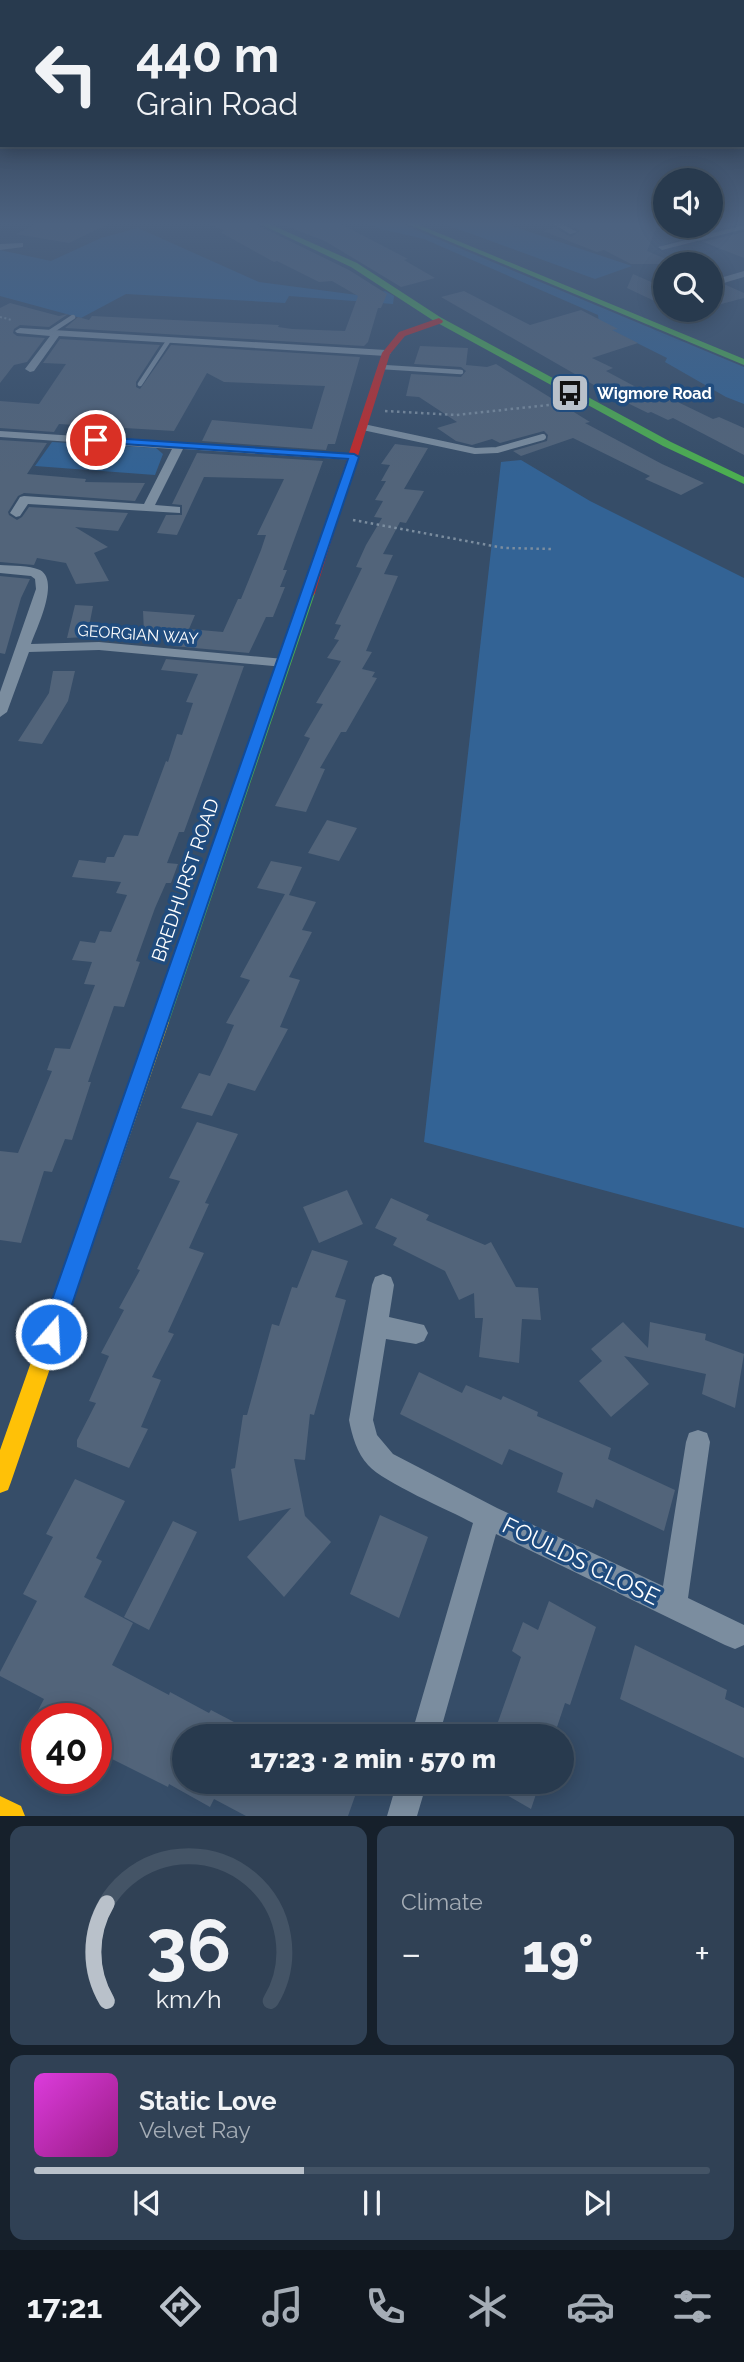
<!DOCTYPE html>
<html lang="en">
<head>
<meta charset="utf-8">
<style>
  body { margin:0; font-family:Raleway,sans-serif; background:#304155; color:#f1f3f6; height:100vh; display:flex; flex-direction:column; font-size:26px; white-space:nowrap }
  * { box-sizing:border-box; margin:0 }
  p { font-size:23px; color:#a5adb6 }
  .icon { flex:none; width:38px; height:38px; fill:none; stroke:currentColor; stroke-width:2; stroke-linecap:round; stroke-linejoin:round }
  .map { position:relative; height:1816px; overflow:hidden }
  .details { display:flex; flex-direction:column; gap:10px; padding:10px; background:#16202b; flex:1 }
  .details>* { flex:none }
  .hud { position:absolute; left:0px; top:0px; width:746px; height:147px; box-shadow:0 4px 18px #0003,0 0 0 2px #445466; background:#283a4e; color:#f1f3f6; overflow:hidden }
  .controls { position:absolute; left:653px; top:168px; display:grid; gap:14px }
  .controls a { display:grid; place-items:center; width:70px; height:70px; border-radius:50%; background:#283a4e; box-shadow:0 4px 18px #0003,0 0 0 2px #445466; font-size:35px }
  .speed { position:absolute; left:21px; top:1703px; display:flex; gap:14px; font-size:35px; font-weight:700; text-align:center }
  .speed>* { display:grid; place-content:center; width:91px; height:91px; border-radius:50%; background:#283a4e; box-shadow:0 4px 18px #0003,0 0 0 2px #445466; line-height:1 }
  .speed .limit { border:10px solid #d22; background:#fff; color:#111 }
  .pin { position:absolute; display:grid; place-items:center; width:60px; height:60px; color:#fff; margin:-30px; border:4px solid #fff; border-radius:50%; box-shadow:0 2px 7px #0007 }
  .me { position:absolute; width:77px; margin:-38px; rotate:19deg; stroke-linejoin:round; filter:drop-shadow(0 0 5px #0008) }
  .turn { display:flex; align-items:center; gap:24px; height:147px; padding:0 21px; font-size:32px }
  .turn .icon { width:91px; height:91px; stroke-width:2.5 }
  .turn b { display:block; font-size:49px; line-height:60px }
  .big { font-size:52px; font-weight:800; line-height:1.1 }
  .details .card { flex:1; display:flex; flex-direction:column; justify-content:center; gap:10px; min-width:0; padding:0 24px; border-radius:14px; background:#304155 }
  .details .dial { align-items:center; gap:0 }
  .dial svg { height:182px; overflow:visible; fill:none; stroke:#445466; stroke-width:7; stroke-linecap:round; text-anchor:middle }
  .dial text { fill:#f1f3f6; stroke:none }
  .song { display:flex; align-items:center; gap:21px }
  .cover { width:84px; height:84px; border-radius:10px; background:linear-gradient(135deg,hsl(300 70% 55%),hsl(310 70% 35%)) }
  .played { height:7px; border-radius:4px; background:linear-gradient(90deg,#b9c1ca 40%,#445466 40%) }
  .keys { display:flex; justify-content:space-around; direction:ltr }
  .heat { display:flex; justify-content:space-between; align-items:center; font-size:38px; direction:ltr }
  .details .tiles { flex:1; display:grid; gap:10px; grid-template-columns:1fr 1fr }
  .card:last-child { grid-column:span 2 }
  .trip { position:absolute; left:172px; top:1724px; width:402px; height:70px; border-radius:35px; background:#283a4e; box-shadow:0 4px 18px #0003,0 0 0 2px #445466; font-weight:800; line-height:70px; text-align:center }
  .tab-bar { display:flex; height:112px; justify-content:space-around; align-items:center; background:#10171f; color:#a5adb6 }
  .tab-bar .icon { width:49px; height:49px }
  .tab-bar .on { color:#b9c1ca }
  .tab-bar b { font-size:32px; color:#f1f3f6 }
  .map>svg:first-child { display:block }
  .green { fill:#336395 }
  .building { fill:#52647a }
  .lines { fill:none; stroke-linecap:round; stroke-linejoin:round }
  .path-far1 { stroke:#7b8d9f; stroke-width:2; stroke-dasharray:2 2.5; stroke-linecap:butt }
  .path { stroke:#7b8d9f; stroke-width:2.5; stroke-dasharray:2.5 3.5; stroke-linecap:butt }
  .lane-far1 { stroke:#7b8d9f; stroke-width:4.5 }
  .lane { stroke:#7b8d9f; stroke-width:6 }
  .street { fill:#7b8d9f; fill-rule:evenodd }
  .fast { fill:#4caf50; fill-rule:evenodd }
  .slow { fill:#ffc107; fill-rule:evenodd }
  .jam { fill:#c62828; fill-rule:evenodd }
  .route { fill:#1a73e8; stroke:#114b97; stroke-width:2 }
  .labels { text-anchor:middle; stroke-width:7; stroke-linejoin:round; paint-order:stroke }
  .far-poi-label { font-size:16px; font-weight:bold; fill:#fff; stroke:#204c7e; text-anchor:start }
  .far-street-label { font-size:16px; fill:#fff; stroke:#204c7e }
  .street-label { font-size:19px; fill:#fff; stroke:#204c7e }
  .near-street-label { font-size:23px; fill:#fff; stroke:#204c7e }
</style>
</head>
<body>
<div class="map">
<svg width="744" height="1816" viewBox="0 0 744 1816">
  <rect width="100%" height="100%" fill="#364d68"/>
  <!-- green -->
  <path class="green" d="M365,222H397L744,367V404L726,397L665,362L667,358L599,324L598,315L424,239L381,229Z
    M439,222H500L632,266L595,279Z
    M138,228L259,282L365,296L385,291L394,296L393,304L289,296L285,303L126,294L81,318L0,296V250L51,261L101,238Z
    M52,442L156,448L163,454L155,475L35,466Z
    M521,460L590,501L744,578V1228L424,1142L501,462Z"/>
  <!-- building -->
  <path class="building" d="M41,222H112L69,243L16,234Z
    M205,222H251L349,270L387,294L381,308H378L368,342L364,346L65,328L78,317L89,320L92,316L279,325L278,327L292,329L345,331L358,296L332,281L319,282L277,261L274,262L220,232L225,231Z
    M276,222H337L408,259L404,260L435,278L401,287L325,241Z
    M585,222H665V226H710V222H727L735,225L689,236L658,224L647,251L678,264H631L604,250L597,252L543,231L555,228L571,237L580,231L570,225Z
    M744,232V258L703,242Z
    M633,274L665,288V306L627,288Z
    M726,285L744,293V298L710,307V289Z
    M464,291L530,325L581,310L618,329L612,330L638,343L592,358L613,368L606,371L649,394L657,392L713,419L719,417L744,428V455L673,418L668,420L651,412L648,413L613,396L441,297Z
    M10,303L59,316L68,314L49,327L20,325L14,329L13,333L17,336L45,338L27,362L14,365L0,383V308Z
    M60,339L160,345L136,382V387L140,389L171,345L360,357L335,444H328L326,450L202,441L212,420L312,429L325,386L224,382L207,373L174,431L59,424L54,432L0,428V401L39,404L66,364L43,363Z
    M420,346L468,348L466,365L487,367L496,364L590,422L585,423L662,464L704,483L681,495L645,479L650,476L573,438L521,456L513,451L547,441L548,435L544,431L500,443L492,439L472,445L456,441L437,428L457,422L419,397L406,396L411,374L461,377L466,371L461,367L414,364Z
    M0,440L47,443L27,474L86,479L85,482L145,483L135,501L24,493L18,496L8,512L9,515L17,520L22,517L29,507L128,513L118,531L75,527L108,547L94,553L109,581L76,584L66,563L37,558L34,565L0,562Z
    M395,444L428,448L404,489L424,491L406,523L400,522L383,554L393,555L384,574L398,576L366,651L372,652L362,669L375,672L372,677L377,678L346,732H341L320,768L325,769L306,812L275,806L310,738L304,736L323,704L316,703L341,661L327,658L339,640L334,639L341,625L335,624L362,568L356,567L366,545L382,518L374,517L383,501L375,500L386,481H381L390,465L381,464Z
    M197,453L323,461L283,570H287L280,587H285L273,617H266L249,653L173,646L178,635L144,632L143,611L195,615L189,629L223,632L238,599H241L261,550L266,535H257L284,479L204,477L177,535L157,533L166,515H182V505L172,504Z
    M0,576L30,579L21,598L5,654L0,653Z
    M75,605L93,606L87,637L67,638Z
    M166,659L244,666L184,832H179L167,863L178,864L171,883H166L155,908L136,961L140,962L124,1007L114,1006L88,1082H91L72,1140L65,1139L52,1172L44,1171L21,1243L0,1240V1151L18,1153L52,1071L47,1070L55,1048L70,1049L95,985L84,984L92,962L72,960L80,941L95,943L100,931L111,932L127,895L116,893L121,882L72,877L79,860L105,863L107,857H114L124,835L138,836L166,761L168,762L177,734L182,735L193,703L186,702L198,674L161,670Z
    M53,671H75L68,701L42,744L18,741L49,693Z
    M327,820L357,828L339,861L308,853Z
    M271,861L302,867L289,895L257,888Z
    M285,894L316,902L302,930L312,932L289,977L300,980L280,1027L288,1029L255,1091L228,1083L212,1116L181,1108L199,1073L210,1076L225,1045L234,1025L226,1023L250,980L240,977Z
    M197,1122L238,1134L205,1203L209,1204L189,1248L204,1253L168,1332L174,1334L152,1377L161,1380L141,1427L148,1429L129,1468L77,1447V1440L96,1403L89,1401L109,1356L101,1353L124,1310L119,1308L140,1270L137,1269L180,1181L169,1178Z
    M347,1190L363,1224L319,1243L303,1207Z
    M391,1198L429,1215L426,1220L485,1245L491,1242L516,1287L538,1288L541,1320L522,1319L519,1363L479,1357L483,1318H475L474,1293L459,1300L445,1271L393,1245L397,1238L375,1228Z
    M312,1250L348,1261L335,1297L346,1300L314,1415L310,1414L305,1460L294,1459L305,1516L331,1542L284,1597L247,1557L291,1508L239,1521L231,1469L235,1468L243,1415H247L272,1324L279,1326L292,1287L297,1288Z
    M623,1322L648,1348L650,1322L706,1334L705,1340L744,1354L735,1408L702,1394L706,1374L624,1356L649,1384L611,1417L579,1381L602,1361L591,1349Z
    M419,1372L462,1393L466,1385L501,1400L503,1396L538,1412L537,1416L611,1448L608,1459L675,1490L664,1531L596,1499L593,1508L557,1492L563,1473L509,1449L502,1465L400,1414Z
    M75,1479L125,1501L96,1558L102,1561L84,1597L133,1623L112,1665L169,1695L170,1692L209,1713L211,1710L261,1736H184V1782H360L348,1816H246L214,1799L210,1807L169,1784L168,1787L96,1751V1718H34L44,1699L0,1676V1672L37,1601L23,1594L53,1537L46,1534Z
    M380,1515L428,1537L399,1618L350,1594Z
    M173,1521L197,1532L149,1630L124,1617Z
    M549,1601L596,1627L570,1705L565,1703L554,1736H493L521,1657L512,1651L523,1622L538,1630Z
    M635,1645L727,1690L725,1699L744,1708V1758L620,1699Z
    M484,1782H540L531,1809Z"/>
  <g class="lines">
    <!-- path-far1 -->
    <path class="path-far1" d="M0,317L12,320"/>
    <!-- path -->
    <path class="path" d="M385,411L456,415L558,404
      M353,520L504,548L552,549"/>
    <!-- lane-far1 -->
    <path class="lane-far1" d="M50,332L73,317
      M382,367L461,372
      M140,384L169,340"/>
    <!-- lane -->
    <path class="lane" d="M363,427L475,451L497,450L543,437"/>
    <!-- street -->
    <path class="street" d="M550,222H559L577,232L570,234Z
      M744,225V229L662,250L658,247Z
      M23,243V247L0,250V244Z
      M744,271V277L710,287V281Z
      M20,328L386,350L391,353L386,356L59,336L34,371L30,372L25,369L50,336L17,333L15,331Z
      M0,431L354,454L360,457L354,460L183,449L155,505L180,507V513L28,504L20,516L16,517L10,513L20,497L24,496L144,504L172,449L0,437Z
      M0,565C12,566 29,565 40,570C60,581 37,627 31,644L99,642L284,659L291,663L284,667L99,650L29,652L7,712L0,717V692L36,589L35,579L31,576L0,573Z
      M383,1274L391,1277L394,1285L389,1317L424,1325L428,1333L424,1341L416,1344L386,1339L373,1420L377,1435L393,1454L497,1508L663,1586L686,1442L689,1433L698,1430L707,1433L710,1442L688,1598L744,1625V1645L735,1649L725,1645L496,1534L439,1736H411L473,1523C449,1510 384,1483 368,1465C357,1453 352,1436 349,1420L372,1285L375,1277Z
      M397,1782H427L417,1816H387Z"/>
    <!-- fast -->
    <path class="fast" d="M256,222H265L357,263L440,317L671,442L744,477V484L663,446L434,321L351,267Z
      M403,222H412L744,359V365Z
      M309,589L315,593L169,1022L166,1027L160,1029L154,1027L151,1022L303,593Z"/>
    <!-- slow -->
    <path class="slow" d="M160,1015L166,1017L169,1022L11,1482L8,1490L0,1493V1450L151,1022L154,1017Z
      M0,1796L21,1806L25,1816H0Z"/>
    <!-- jam -->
    <path class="jam" d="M439,318L443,321L442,323L405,336L390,354L315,593L313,596H305L303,593L382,353L399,332Z"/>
  </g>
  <!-- sky -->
  <linearGradient id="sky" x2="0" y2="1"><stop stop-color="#1e2a39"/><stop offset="0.47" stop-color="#4c6280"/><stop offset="1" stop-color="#4c6280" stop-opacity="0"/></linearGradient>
  <rect width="744" height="476" fill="url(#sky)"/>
  <!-- route -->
  <path class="route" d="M96,437L354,454L359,457L62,1334L58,1342L51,1345L43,1342L40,1334L348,459L93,442V438Z"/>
  <!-- icons -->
  <defs>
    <g id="bus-square" transform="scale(2.0125)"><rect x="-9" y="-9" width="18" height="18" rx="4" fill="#b9c1ca" stroke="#204c7e"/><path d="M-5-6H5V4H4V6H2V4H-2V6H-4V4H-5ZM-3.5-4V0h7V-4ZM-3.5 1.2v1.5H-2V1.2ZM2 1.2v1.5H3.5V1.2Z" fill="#111"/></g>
  </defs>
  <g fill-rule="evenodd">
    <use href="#bus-square" x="570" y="393"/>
  </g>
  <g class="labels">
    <!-- far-poi labels -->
    <g class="far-poi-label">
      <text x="597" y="399">Wigmore Road</text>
    </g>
    <!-- far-street labels -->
    <g class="far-street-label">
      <text transform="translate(138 634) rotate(4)" y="6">GEORGIAN WAY</text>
    </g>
    <!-- street labels -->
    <g class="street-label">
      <text transform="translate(185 880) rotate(-71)" y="7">BREDHURST ROAD</text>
    </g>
    <!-- near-street labels -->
    <g class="near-street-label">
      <text transform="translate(581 1561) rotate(26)" y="8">FOULDS CLOSE</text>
    </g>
  </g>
</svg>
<div class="controls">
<a><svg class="icon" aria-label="sound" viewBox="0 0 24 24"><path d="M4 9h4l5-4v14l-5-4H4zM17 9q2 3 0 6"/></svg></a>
<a><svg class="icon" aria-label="search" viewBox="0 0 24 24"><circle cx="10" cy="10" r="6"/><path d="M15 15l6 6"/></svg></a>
</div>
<div class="speed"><div class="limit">40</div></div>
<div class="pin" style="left:96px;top:440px;background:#d93025"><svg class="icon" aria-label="arrive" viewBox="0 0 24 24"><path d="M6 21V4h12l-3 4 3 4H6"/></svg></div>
<svg class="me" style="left:51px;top:1334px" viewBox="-20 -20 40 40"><circle r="17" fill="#1a73e8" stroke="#fff" stroke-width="3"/><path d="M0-11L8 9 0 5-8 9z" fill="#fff"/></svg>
<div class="trip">17:23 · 2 min · 570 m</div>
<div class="hud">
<div class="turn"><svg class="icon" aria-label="left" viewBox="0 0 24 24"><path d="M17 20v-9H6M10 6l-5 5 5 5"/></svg><div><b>440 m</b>Grain Road</div></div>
</div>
</div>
<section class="details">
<div class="tiles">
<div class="card dial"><svg viewBox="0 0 100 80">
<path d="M14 69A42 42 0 1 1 86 69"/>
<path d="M14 69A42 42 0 0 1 14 26" stroke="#b9c1ca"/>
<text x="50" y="56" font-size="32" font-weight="700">36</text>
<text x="50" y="72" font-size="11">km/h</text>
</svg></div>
<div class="card"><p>Climate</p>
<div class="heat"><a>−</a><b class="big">19°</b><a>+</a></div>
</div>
<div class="card">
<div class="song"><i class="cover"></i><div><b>Static Love</b><p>Velvet Ray</p></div></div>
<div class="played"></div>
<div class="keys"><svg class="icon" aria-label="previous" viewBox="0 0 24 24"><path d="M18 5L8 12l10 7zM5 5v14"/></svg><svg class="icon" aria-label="pause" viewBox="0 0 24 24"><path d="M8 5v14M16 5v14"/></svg><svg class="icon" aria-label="next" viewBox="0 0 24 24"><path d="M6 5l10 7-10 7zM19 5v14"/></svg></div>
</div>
</div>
</section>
<nav class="tab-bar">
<b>17:21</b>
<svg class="icon on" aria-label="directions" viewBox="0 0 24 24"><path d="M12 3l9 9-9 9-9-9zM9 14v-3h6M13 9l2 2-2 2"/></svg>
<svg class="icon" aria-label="music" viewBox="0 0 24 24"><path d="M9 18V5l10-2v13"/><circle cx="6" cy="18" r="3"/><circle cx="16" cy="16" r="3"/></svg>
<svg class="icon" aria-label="phone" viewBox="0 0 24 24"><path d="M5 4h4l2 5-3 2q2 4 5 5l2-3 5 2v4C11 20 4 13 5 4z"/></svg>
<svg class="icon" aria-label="climate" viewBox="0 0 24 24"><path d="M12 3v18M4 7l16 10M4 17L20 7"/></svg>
<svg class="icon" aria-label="car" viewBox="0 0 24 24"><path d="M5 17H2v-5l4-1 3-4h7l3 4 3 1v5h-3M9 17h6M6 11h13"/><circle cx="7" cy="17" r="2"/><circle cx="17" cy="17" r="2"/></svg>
<svg class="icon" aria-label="filters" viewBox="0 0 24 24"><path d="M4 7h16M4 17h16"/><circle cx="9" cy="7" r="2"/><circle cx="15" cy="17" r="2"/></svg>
</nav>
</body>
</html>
